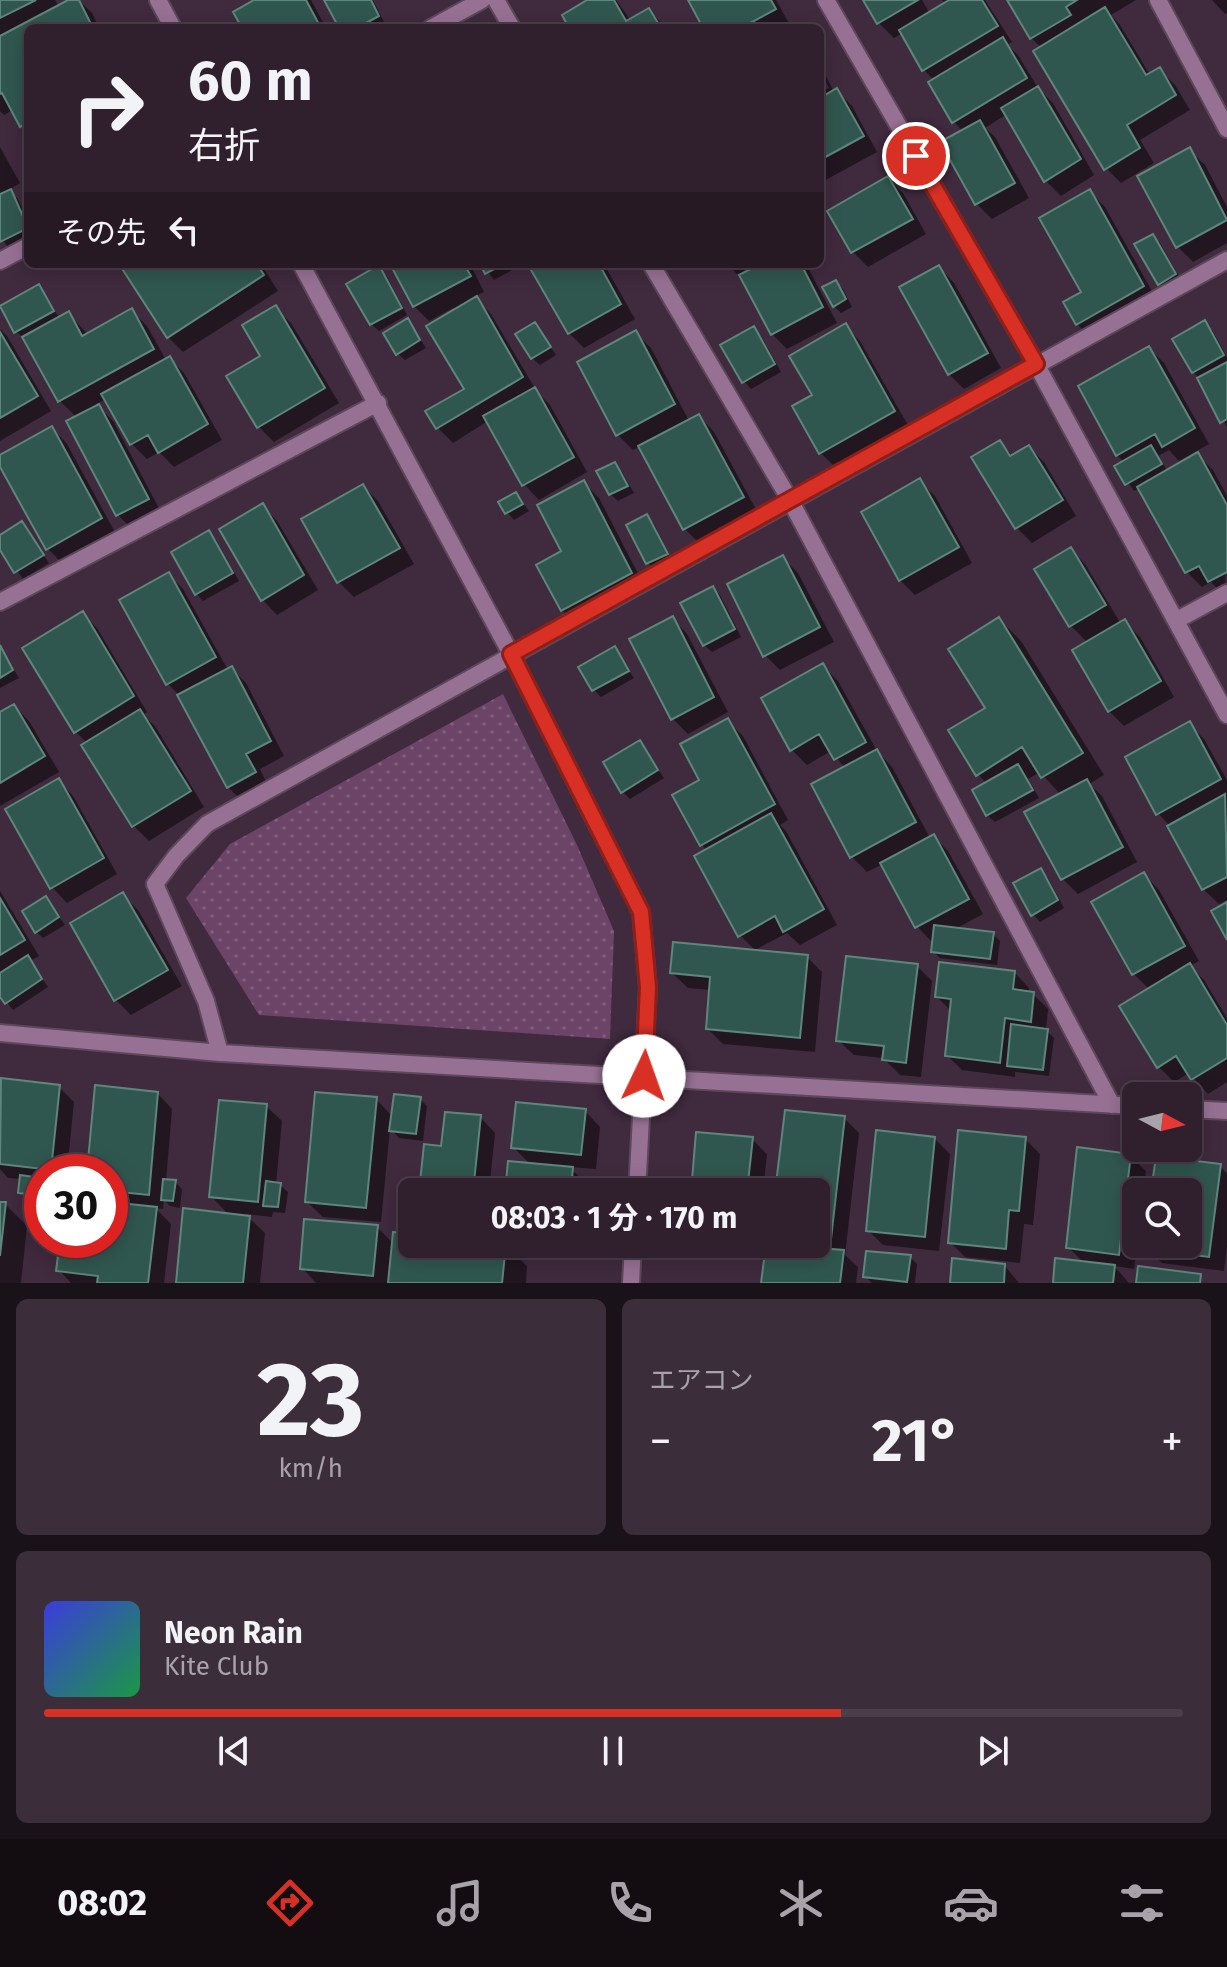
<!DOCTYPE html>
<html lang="ja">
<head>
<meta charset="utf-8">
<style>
  body { margin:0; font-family:"Fira Sans","Noto Sans JP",sans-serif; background:#3c2d3a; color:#f1f3f6; height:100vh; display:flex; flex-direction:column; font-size:30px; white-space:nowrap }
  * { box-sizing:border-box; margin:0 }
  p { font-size:26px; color:#a8a3aa }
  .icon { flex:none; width:44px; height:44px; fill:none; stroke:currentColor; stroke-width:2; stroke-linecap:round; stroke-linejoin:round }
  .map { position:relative; height:1283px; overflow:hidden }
  .drawer { display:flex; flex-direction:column; gap:16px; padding:16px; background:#1a1219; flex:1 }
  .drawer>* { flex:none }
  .banner { position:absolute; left:24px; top:24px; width:800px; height:244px; border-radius:12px; box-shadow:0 4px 20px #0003,0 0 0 2px #4b3e4a; background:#30202e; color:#f1f3f6; overflow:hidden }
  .needle { width:52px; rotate:97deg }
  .buttons { position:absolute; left:1122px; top:1082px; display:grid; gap:16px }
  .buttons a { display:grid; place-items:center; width:80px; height:80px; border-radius:12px; background:#30202e; box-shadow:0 4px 20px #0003,0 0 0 2px #4b3e4a; font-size:40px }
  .speed { position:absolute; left:24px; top:1154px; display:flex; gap:16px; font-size:40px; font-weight:700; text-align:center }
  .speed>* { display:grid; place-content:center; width:104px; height:104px; border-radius:50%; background:#30202e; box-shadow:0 4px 20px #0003,0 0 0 2px #4b3e4a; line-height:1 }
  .speed .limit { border:12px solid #d22; background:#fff; color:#111 }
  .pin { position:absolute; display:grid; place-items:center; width:68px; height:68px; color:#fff; margin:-34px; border:4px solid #fff; border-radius:50%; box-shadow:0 2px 8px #0007 }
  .me { position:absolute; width:88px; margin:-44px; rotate:3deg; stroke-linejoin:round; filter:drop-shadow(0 0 6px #0008) }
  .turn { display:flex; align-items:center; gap:28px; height:168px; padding:0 32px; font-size:36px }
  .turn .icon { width:104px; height:104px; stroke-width:2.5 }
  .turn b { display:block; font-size:56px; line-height:68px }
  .then { display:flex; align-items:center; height:76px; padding:0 32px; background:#0003; gap:16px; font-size:30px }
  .big { font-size:60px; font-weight:700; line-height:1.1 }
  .drawer .tile { flex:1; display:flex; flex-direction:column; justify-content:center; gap:12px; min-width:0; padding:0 28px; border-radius:12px; background:#3c2d3a }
  .drawer .dial { align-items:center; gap:0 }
  .dial b { font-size:104px; line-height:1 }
  .song { display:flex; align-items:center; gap:24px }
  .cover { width:96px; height:96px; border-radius:12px; background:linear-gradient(135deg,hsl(240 70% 55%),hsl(140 70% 35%)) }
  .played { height:8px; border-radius:4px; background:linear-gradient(90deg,#d93025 70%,#4b3e4a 70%) }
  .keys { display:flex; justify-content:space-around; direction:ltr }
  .heat { display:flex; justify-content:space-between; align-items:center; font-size:44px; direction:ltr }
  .drawer .tiles { flex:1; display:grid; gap:16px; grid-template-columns:1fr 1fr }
  .tile:last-child { grid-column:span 2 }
  .trip { position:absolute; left:398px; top:1178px; width:432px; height:80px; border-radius:12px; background:#30202e; box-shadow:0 4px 20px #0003,0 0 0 2px #4b3e4a; font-weight:700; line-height:80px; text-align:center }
  .dock { display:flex; height:128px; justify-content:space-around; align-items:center; background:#130d12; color:#a8a3aa }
  .dock .icon { width:56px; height:56px }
  .dock .selected { color:#d93025 }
  .dock b { font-size:36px; color:#f1f3f6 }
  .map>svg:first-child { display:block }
  .park { fill:url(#park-dots) }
  .shadow { fill:#0007 }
  .building { fill:#30574f; stroke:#5e867d; stroke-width:2 }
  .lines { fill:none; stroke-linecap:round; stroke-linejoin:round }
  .minor-casing { stroke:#5c485a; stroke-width:20 }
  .minor { stroke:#977194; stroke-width:16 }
  .route-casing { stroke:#8d1f18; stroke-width:20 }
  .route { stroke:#d93025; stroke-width:14 }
</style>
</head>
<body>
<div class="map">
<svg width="1227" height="1283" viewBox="0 0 1227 1283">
  <defs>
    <pattern id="park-dots" width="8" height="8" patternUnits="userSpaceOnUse" patternTransform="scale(2)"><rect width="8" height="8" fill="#6b4468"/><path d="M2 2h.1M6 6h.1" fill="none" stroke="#805e7d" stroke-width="1.8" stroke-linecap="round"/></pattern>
  </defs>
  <rect width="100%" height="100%" fill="#402a3e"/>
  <!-- park -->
  <path class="park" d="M503,694L577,845L614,931L610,1039L259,1015L186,898L230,844Z"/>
  <!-- shadow -->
  <path class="shadow" d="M0,0H55L59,7L78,0L92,13L99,28H28V132L13,110L4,115L0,111Z
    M259,0H311L326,28H244Z
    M327,0H373L385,24L377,28H341Z
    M591,0H616L631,21L649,10L666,28H572Z
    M690,0H776L790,25L783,28H705Z
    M866,0H922L930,14L946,4L942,0H985L1012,42L1007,45L1018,55L1038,88L1053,103L1094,175L1061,196L1046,181L1007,114L985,128L995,137L1029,198L992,219L977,204L943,143L963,131L954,122L931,83L934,80L924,70L903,33L894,38L879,23Z
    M1010,0H1136L1111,15L1120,25L1150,75L1160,70L1175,85L1190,110L1140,140L1154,163L1121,183L1106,168L1042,48L1031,38Z
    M1212,0H1227V13L1225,14Z
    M820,64L834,92L837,91L852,106L877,152L820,183V80L825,90L829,88L820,71Z
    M0,147L20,183L9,190L18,199L28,221V239L9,248L0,237Z
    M1189,150L1205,165L1227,207V243L1193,262L1177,246Z
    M888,178L903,193L926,234L868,267L853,252L830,211Z
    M1090,192L1105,207L1158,302L1092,339L1077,324L1083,292Z
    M1153,236L1160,243L1182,282L1166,291L1159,284Z
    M122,264H261L278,291L183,352L168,337Z
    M393,264H470L484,292L474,297L491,314L537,392L550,405L587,472L539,500L524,484L488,421L453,443L437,427L466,390L455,311L453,308L429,321L414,306Z
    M482,264H514L516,268L494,280Z
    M546,264H604L635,319L584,348L569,333Z
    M727,264H806L837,323L787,349L772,334L742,279Z
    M939,267L954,283L1001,368L964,389L949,374Z
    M378,268L386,275L407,315L379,331L371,324Z
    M835,282L843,289L852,307L841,313L834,306Z
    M39,286L60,319L69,314L88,335L132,311L147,326L166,360L169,358L184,373L222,440L174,467L159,452L147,459L132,444L106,399L96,404L113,421L162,514L133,530L118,515L69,421L76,417L60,401L25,338L16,332Z
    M275,308L291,323L339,403L274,442L259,427L229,377L263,356Z
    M408,321L426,348L405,360L397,353Z
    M1205,323L1212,330L1227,357V427L1200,378L1193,372Z
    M535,324L556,355L540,365L532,358Z
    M845,326L860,341L909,427L836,468L821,453L795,407L814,396Z
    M754,328L761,336L781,372L751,389L744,381Z
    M0,329L7,336L51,411L0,441Z
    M635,333L651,348L689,421L699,416L714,432L758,513L700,544L685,529L641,446L633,450L618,435L580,363Z
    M1149,348L1164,363L1209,444L1179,461L1169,450L1158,456L1168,472L1198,455L1213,470L1227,496L1225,596L1211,582L1202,587L1187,572L1140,488L1134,491L1117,466L1124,462L1117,455Z
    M52,428L67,444L116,534L63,564L48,549L0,463V457Z
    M1000,442L1013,456L1029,447L1044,462L1076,516L1032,543L1017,528L974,458Z
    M615,464L622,472L634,493L618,501L610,494Z
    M919,481L935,496L972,563L915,595L900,580Z
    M584,483L599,498L646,589L577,625L562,610L564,552Z
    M363,486L378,501L414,564L354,597L339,582L304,520Z
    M516,494L529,511L514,520L507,512Z
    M262,505L277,521L318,590L277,615L262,599Z
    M647,517L654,524L673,562L655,570L648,563Z
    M22,524L49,563L23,579L0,546V537Z
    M209,533L216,540L239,581L203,601L196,593Z
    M1070,549L1085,564L1121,624L1125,622L1140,637L1174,697L1124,726L1109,711L1088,643L1071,626L1037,570Z
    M783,558L798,573L834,642L780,670L765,655Z
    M168,574L183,589L228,670L231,668L246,683L284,756L260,769L269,788L243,802L228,787L180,696L167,683Z
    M712,588L720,595L741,637L712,652L704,645Z
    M82,613L97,628L147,712L143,715L155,726L204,807L149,841L134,826L84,746L88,744L76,732Z
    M672,618L687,634L728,712L688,734L673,719Z
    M999,619L1021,641L1104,775L1089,784L1102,796L1137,862L1078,894L1063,879L1061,795L1040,772L1028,779L1039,798L995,822L987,815V784L978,774Z
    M0,647L19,678L0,688Z
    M614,649L634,678L601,697L594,690Z
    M823,666L838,681L877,751L892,767L930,838L933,836L948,851L983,914L955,929L993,934L1000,941L997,965L940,958L933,951L935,940L932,942L917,926L883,864L867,872L852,857L845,768L831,751L807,765L791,749Z
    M14,706L29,721L59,772L0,806V715Z
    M727,721L743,736L788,820L780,825L786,831L837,925L800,945L787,933L755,950L740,935L708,851L701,844L702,781Z
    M1189,724L1204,739L1227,780V900L1219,904L1203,889L1169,825L1158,813Z
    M639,743L664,778L630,799L623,792Z
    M58,780L73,796L117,874L67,903L52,887Z
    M1041,871L1048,878L1064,908L1040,922L1033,914Z
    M1144,874L1159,890L1199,961L1190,966L1204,980L1227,1018V1082L1208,1094L1189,1073L1174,1082L1159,1067L1122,1006L1149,989L1134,974Z
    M0,891L39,956L30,961L48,987L13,1010L0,993Z
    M123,895L138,910L182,986L131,1015L116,1000Z
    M46,899L65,925L43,938L36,931Z
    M807,957L822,972L815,1052L723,1044L708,1029L711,990L688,988L672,973Z
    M917,966L932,981L921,1077L900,1075L883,1058L854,1055L838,1040Z
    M1014,972L1029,988V993L1033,994L1048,1009L1046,1030L1054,1038L1049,1076L1015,1072V1077L962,1070L947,1055L951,1011L937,997Z
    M2,1080L59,1087L74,1102L67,1172H42V1201L27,1199L20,1192L22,1179L8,1178L0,1169Z
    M157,1093L172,1109L166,1181L175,1182L182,1189L180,1208L170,1206L164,1200L163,1209L155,1208L171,1224L164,1283H71L59,1270L62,1240H110V1172H89Z
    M376,1099L393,1117L420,1099L427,1106L423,1141L399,1138L390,1128L381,1222L323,1217L307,1202Z
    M266,1106L282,1121L276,1184L280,1185L288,1192L285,1213L273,1212L272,1217L245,1214L265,1233L260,1283H178L230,1216L211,1196Z
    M585,1111L600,1127L596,1169L569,1167L587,1184L586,1192H507L531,1165L513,1147Z
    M480,1117L495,1133L489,1192H421L443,1148Z
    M844,1118L859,1133L845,1255L858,1267L856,1283H763L788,1246L786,1244H816V1192H777Z
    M752,1139L767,1154L763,1192H693Z
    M935,1139L950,1154L939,1251L883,1245L868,1230Z
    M1025,1139L1040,1154L1033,1225L1024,1224L1020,1263L965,1257L950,1242Z
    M1130,1156L1146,1171L1143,1192H1136L1137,1244L1134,1269L1114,1266L1129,1283H1055L1084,1263L1068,1247Z
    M1220,1166L1227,1174V1246L1224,1271L1162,1263L1146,1248L1147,1244H1188V1192H1153Z
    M0,1204H5L27,1226L21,1283H0Z
    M377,1227L394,1244L412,1236V1244H505L527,1266L526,1283H316L302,1268Z
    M910,1257L917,1264L915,1283H872L865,1276Z
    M1004,1265L1019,1283H952Z"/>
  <!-- building -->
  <path class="building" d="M0,0H36L0,18Z
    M68,0H79L93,28H28V122L20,127L2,93L0,94V36Z
    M254,0H306L321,28H242L233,12Z
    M324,0H371L379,16L357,28H339Z
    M587,0H614L626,21L649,8L661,28H569L562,15Z
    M688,0H771L776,9L741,28H703Z
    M863,0H918L877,24Z
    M949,0H982L998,26L922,71L899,30Z
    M1007,0H1077L1066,7L1071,15L1030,39Z
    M1105,7L1146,75L1160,67L1176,95L1127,125L1140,148L1104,170L1033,51Z
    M1003,37L1027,78L952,123L928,82Z
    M1038,86L1081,159L1044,182L1001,108Z
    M837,88L864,136L820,160V98Z
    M980,120L1015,183L975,205L940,142Z
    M1190,147L1227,220L1176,248L1137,176Z
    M888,176L913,219L851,253L827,211Z
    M11,189L28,228L0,242V194Z
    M1090,189L1144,286L1076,325L1063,302L1081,292L1039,218Z
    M1153,234L1176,274L1158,285L1134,244Z
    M119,264H257L264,275L167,338Z
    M390,264H464L471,276L413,307Z
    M480,264H504L485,274Z
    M542,264H599L621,304L568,334L531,270Z
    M760,264H801L823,307L771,335L739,275Z
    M379,265L402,308L370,325L346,284Z
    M939,265L988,353L948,375L899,287Z
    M836,280L846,299L833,307L822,287Z
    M39,284L54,311L14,333L0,306Z
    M477,296L523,377L436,429L425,411L464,389L426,326Z
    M276,305L325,388L257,428L226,376L260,356L242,325Z
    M132,308L154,349L58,402L22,337L69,311L82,336Z
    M408,318L420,340L396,355L383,333Z
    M1205,320L1224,355L1192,373L1172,339Z
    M535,322L551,347L531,359L515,334Z
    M846,323L895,411L819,454L792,406L812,395L789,356Z
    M754,326L775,364L742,383L720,345Z
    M636,330L675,404L616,436L577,362Z
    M0,332L38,396L0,418Z
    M1149,346L1195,428L1162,447L1155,434L1116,456L1078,386Z
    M170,356L208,424L158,453L148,435L130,445L101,394Z
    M1227,362V419L1220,423L1197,378Z
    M535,387L574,457L522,486L483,416Z
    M99,404L149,499L116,516L66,421Z
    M699,414L744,497L683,530L638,446Z
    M52,426L102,518L46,550L0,467V455Z
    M1000,440L1010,456L1029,445L1063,500L1015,529L971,457Z
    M1151,445L1162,464L1125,485L1114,466Z
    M1198,452L1227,505V572L1208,582L1199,566L1185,573L1137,487Z
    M615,462L628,486L609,495L596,471Z
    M920,478L959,547L899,581L861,512Z
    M584,480L632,573L561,611L536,565L561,551L537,505Z
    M363,484L400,548L337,583L301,519Z
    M516,492L523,504L505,514L498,502Z
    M263,503L304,575L261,601L219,529Z
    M647,514L668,554L646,564L626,525Z
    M22,521L44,555L14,573L0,550V535Z
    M209,530L233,573L195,595L171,552Z
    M1071,547L1106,605L1069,627L1034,569Z
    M783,555L820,627L763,657L727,584Z
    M169,572L216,657L166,685L119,600Z
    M713,586L735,629L703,646L680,603Z
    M83,611L134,696L74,733L22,648Z
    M673,616L714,697L671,720L629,639Z
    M999,617L1083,753L1041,778L1022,747L976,776L948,730L985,708L948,649Z
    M1125,619L1161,681L1108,712L1072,650Z
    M0,645L13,670L0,678Z
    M615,646L629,671L592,691L578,667Z
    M823,663L866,742L834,760L819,734L790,751L761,698Z
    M232,666L271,741L246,754L256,772L227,788L177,695Z
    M14,704L45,756L0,783V712Z
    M140,709L191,791L132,827L81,745Z
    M728,718L775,804L700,846L672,795L699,780L680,744Z
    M1190,721L1221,779L1156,815L1125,757Z
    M640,740L658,770L621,793L603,762Z
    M877,749L916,822L850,858L811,784Z
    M1018,764L1033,790L986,816L972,790Z
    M59,778L104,858L50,889L5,809Z
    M1087,779L1123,847L1061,880L1024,812Z
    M1225,794L1227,877L1202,890L1167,826Z
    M771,813L824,909L783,932L775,916L738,937L694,856Z
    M934,834L969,899L915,928L880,863Z
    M1041,868L1058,900L1031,916L1013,883Z
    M1144,872L1185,946L1132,975L1091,902Z
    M123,892L168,970L114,1001L70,923Z
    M46,896L59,917L35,933L22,911Z
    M0,898L25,940L0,955Z
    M1227,902V940L1211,911Z
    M934,925L994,932L990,959L931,952Z
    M673,942L808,955L800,1038L706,1029L710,977L670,973Z
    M28,955L42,979L5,1004L0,997V973Z
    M846,956L918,964L906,1063L882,1060L884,1046L836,1041Z
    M939,962L1015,971L1013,989L1034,992L1031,1022L1005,1018L1000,1063L945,1056L951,999L935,997Z
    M1190,963L1227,1025V1058L1191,1080L1176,1056L1157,1068L1119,1006Z
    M1011,1024L1048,1029L1043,1070L1007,1066Z
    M1,1078L60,1085L51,1170L0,1164Z
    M95,1085L158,1092L149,1195L110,1191V1172H87Z
    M315,1092L377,1097L366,1208L305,1202Z
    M394,1094L421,1097L416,1134L389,1131Z
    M219,1100L267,1104L258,1202L209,1197Z
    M516,1102L586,1109L581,1155L511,1148Z
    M785,1110L845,1116L831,1239L816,1237V1192H775Z
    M445,1112L481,1115L473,1192H419L424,1144L441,1146Z
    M876,1130L935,1137L925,1237L866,1231Z
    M958,1130L1026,1137L1019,1211L1009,1210L1006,1249L948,1243Z
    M696,1132L753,1137L747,1192H691Z
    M1077,1147L1131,1154L1119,1255L1066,1248Z
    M1156,1156L1221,1164L1209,1257L1144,1249L1145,1244H1188V1192H1151Z
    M508,1161L573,1167L571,1192H505Z
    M20,1175L42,1178V1196L18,1193Z
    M163,1179L176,1180L173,1201L161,1200Z
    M266,1181L281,1183L278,1207L263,1206Z
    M0,1202H6L0,1256Z
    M110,1202L157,1207L148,1283H97L98,1276L56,1271L60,1240H110Z
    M183,1208L250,1216L243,1283H176Z
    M304,1219L378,1225L373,1276L300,1269Z
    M393,1232L412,1234V1244H506L502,1283H388Z
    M766,1244L844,1250L840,1283H761Z
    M866,1251L911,1255L907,1282L863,1277Z
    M952,1258L1005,1264L1004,1283H950Z
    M1055,1258L1115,1265L1113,1283H1053Z
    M1138,1266L1201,1274L1200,1283H1136Z"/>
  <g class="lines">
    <!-- minor casing -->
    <g class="minor-casing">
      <path id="minor" d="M158,0L173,28
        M496,0L512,28
        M826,0L1036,364L1227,715
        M1158,0L1227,129
        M431,28L482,0
        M0,261L28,246
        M301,264L511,654L641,912L648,987L637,1192
        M651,264L790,500L1112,1105
        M0,602L378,403
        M1177,620L1227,593
        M0,1033L220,1053L1136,1106
        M220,1053L206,1001L155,884L176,856L207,824L1227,260
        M1188,1109L1227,1111
        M631,1283L633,1244"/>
    </g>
    <!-- minor -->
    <use href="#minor" class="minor"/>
  </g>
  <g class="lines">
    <!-- route casing -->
    <g class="route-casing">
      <path id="route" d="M644,1076L648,987L641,912L511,654L1036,364L916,156"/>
    </g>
    <!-- route -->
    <use href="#route" class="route"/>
  </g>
</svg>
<div class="buttons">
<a><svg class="needle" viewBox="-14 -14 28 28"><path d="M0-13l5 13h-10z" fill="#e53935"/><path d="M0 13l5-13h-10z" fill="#a8a3aa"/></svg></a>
<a><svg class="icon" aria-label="search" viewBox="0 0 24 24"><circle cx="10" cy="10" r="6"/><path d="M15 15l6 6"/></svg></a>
</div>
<div class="speed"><div class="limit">30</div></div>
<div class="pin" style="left:916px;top:156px;background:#d93025"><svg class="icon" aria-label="arrive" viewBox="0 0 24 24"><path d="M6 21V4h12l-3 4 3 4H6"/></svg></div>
<svg class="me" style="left:644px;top:1076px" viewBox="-20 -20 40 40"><circle r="19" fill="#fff"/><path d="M0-13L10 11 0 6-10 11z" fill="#d93025"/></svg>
<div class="trip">08:03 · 1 分 · 170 m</div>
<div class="banner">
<div class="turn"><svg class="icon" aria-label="right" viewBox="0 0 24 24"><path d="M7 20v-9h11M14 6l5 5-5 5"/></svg><div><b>60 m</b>右折</div></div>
<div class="then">その先<svg class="icon" aria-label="left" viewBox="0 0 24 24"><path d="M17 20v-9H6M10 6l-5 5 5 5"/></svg></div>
</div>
</div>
<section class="drawer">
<div class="tiles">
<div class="tile dial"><b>23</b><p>km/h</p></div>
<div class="tile"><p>エアコン</p>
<div class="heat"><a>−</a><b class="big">21°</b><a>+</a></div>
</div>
<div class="tile">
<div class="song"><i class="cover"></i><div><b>Neon Rain</b><p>Kite Club</p></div></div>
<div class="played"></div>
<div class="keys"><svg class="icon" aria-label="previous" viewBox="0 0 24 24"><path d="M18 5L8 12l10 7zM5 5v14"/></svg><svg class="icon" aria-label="pause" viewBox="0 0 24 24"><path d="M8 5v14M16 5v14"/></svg><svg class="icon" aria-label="next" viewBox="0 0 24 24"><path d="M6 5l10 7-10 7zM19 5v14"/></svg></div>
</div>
</div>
</section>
<nav class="dock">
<b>08:02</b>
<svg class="icon selected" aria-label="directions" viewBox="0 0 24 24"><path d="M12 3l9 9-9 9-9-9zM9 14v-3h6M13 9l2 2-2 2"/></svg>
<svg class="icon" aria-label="music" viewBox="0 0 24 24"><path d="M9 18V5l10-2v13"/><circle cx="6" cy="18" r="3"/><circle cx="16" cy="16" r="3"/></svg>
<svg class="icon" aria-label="phone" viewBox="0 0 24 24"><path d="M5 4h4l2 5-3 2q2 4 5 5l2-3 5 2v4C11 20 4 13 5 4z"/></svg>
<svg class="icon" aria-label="climate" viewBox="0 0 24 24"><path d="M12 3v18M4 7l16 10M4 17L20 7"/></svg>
<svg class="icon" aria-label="car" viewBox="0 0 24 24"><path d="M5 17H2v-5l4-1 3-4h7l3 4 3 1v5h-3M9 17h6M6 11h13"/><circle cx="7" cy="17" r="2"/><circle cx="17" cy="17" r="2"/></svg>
<svg class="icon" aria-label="filters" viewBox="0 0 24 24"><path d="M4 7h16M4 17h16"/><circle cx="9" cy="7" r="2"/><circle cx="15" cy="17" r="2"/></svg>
</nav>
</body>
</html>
